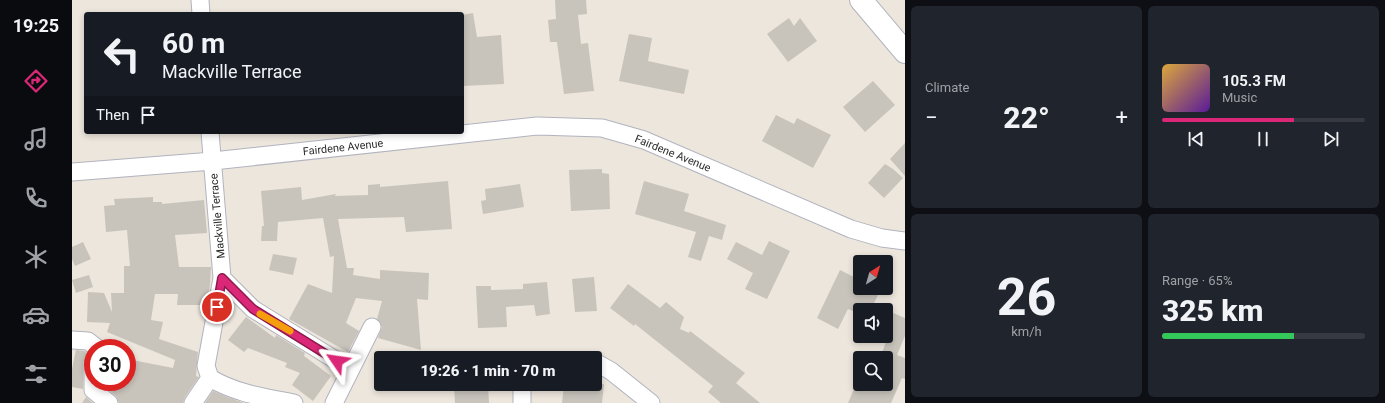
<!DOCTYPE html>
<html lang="en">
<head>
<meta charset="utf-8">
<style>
  body { margin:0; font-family:Roboto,sans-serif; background:#20242c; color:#f1f3f6; height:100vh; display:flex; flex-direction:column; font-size:15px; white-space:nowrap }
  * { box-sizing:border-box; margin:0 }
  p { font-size:13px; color:#9ea1a6 }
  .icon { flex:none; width:22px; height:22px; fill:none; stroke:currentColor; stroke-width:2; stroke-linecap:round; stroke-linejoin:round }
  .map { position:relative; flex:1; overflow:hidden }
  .sheet { display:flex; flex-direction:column; gap:6px; padding:6px; background:#0d0f14; width:480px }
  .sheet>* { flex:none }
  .hud { position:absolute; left:12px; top:12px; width:380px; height:122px; border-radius:4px; box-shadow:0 2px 6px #0003; background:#171b24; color:#f1f3f6; overflow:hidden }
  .needle { width:26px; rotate:37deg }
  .tools { position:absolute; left:781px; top:255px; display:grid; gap:8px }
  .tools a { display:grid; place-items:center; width:40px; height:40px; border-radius:4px; background:#171b24; box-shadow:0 2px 6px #0003; font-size:20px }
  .speed { position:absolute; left:12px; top:339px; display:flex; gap:8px; font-size:20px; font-weight:700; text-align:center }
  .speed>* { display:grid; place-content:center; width:52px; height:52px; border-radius:50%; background:#171b24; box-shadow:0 2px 6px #0003; line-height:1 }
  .speed .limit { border:6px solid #d22; background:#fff; color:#111 }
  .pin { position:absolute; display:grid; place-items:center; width:34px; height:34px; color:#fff; margin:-17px; border:2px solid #fff; border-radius:50%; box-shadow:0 1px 4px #0007 }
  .me { position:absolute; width:44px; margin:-22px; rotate:302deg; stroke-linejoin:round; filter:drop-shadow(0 0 3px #0008) }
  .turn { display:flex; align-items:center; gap:14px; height:84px; padding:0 12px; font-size:18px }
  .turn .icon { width:52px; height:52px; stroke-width:2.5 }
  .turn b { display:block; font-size:28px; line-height:34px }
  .then { display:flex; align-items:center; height:38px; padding:0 12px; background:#0003; gap:8px; font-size:15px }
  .big { font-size:30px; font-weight:800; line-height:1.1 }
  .sheet .card { flex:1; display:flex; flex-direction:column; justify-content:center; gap:6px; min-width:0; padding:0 14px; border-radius:6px; background:#20242c }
  .sheet .dial { align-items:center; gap:0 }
  .dial b { font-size:52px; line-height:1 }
  .song { display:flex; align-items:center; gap:12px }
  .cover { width:48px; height:48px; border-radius:6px; background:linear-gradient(135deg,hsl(40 70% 55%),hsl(270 70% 35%)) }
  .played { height:4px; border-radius:2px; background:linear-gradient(90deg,#db2777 65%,#363941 65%) }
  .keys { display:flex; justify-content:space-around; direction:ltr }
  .heat { display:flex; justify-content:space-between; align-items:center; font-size:22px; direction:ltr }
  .charge { height:6px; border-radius:3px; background:linear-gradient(90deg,#34c759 65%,#363941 0) }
  .sheet .tiles { flex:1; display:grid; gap:6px; grid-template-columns:repeat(2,1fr) }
  .trip { position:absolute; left:302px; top:351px; width:228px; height:40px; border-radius:4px; background:#171b24; box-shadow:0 2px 6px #0003; font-weight:800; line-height:40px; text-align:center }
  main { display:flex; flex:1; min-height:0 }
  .menu { display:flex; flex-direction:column; width:72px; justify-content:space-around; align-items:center; background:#090b0e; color:#9ea1a6 }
  .menu .icon { width:28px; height:28px }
  .menu .active { color:#db2777 }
  .menu b { font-size:18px; color:#f1f3f6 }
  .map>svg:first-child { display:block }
  .building { fill:#c8c4bc }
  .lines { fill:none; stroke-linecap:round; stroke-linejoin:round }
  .minor-casing { stroke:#b1b3be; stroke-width:19 }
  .secondary-casing { stroke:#b1b3be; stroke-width:24 }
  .minor { stroke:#fff; stroke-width:17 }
  .secondary { stroke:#fff; stroke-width:22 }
  .route-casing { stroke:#8e194d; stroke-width:10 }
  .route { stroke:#db2777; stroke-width:7 }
  .slow { stroke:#f59e0b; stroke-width:7 }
  .labels { text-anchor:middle; stroke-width:4; stroke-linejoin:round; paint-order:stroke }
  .street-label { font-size:11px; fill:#2b2b2b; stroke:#fff }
</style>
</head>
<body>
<main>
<nav class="menu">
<b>19:25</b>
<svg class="icon active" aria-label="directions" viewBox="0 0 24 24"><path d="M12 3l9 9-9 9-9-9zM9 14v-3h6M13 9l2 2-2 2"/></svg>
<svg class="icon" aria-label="music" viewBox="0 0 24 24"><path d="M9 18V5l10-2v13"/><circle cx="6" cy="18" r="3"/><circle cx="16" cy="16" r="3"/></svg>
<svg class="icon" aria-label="phone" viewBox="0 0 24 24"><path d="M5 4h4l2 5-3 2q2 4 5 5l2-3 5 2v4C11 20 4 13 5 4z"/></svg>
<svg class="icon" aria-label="climate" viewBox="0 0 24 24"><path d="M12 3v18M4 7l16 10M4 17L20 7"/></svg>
<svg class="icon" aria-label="car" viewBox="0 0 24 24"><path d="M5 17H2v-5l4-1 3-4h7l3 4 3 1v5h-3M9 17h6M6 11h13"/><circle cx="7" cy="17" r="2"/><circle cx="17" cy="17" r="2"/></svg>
<svg class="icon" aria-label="filters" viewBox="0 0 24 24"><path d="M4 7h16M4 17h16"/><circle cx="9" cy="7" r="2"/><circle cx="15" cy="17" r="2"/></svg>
</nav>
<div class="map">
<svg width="833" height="403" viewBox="0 0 833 403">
  <rect width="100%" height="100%" fill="#ece6dd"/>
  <!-- building -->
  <path class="building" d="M483,0H514L515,14L506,15L509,44L516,43L522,91L492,94L485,42H478L476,20L484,19Z
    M401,13L405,37L429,35L432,84L391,86L390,15Z
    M717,18L722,26L728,18L745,41L716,62L695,34Z
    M557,34L580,38L576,61L617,70L612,94L547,81Z
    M801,81L823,105L793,132L771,107Z
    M704,115L722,124L725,118L759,135L741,168L690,141Z
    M833,143V176L818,159Z
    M813,164L821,169L831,178L812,198L796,183Z
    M530,169V173L537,174L538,209L499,211L497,170Z
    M376,181L380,229L334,232L332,217L266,219L275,268H282L281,275L308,279V270L357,273L356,300L345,299L349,350L306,338L310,327L305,319L310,301L284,298L274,323L287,331L276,352L217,319L236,284L260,293L262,256L258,257L251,218L206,222L205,241H189L190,226H192L189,191L229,187L230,200L264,194L263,196L296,195V185L308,184V187Z
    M572,181L617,194L612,211L654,225L650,240L637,236L629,261L616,257L624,232L563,214Z
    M448,184L452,207L411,214L409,201L414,200L413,189Z
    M81,197V202H90V204L132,200L135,233L103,235L107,267H139L138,285L135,305H105L106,294H83L79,320L91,322L87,339L126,352L124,376L127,377L113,397L111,403H47L44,396L31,385V382H55V359L101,368L103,360L35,332L38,323L15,322L16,292L32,293L40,312L39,293H52V266H58L55,230L34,232L32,206L43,205L42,199Z
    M697,241L718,251L695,299L673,289L681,273L655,259L664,242L690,255Z
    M11,242L19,259L3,266L0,259V247Z
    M201,254L225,258L221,275L197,270Z
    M768,270L788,280V288H809L799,310H788V314L776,309L766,329L745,318Z
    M17,275L21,287L4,293L0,280Z
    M522,277L525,311L503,312L500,279Z
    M475,282L478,314L464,316L462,305L434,307L435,327L406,328L404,286H419V290L451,289V284Z
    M556,284L588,308L594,302L612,317L608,329L617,333L618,331L673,373L664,383L688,403H649L636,392L641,386L563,324L562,326L538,308Z
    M819,312L833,318V336L825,355L833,358V379L830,378L819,403H776L784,384H814V358H808L814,342V325Z
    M174,317L203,338L204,335L233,353L232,356L259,376L241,401L220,385L228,373L213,367L215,363L176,348L172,352L156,340Z
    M4,350L12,351L18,355L13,359L11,364V389L0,387V369Z
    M416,384L417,403H383L382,386Z
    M492,384H532L530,403H490Z
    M141,391L155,397L172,403H133Z
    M14,397L15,398L21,403H10Z"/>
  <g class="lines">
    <!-- minor casing -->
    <g class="minor-casing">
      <path id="minor" d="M128,0L129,14
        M138,132L150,278L134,366L138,378C165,394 192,397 222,403
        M0,172L141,161L465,126L530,128L572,140L779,229L810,238L833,241
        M150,278L181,309L278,369
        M0,340L16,341L25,348
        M523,362L539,371L579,403
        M21,364V390L37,403
        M450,384V403
        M121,403L138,378
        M262,403L300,327"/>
    </g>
    <!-- secondary casing -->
    <g class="secondary-casing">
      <path id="secondary" d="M789,0L833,52"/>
    </g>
    <!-- minor -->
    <use href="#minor" class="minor"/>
    <!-- secondary -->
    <use href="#secondary" class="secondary"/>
  </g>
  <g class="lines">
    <!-- route casing -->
    <g class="route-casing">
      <path id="route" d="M145,307L150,278L181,309L265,361"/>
    </g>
    <!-- route -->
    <use href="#route" class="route"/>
    <!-- slow -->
    <path class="slow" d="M188,314L218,331"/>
  </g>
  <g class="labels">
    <!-- street labels -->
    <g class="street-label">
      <text transform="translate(271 147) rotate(-6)" y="4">Fairdene Avenue</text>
      <text transform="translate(601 153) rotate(22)" y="4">Fairdene Avenue</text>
      <text transform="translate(145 216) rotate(-95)" y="4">Mackville Terrace</text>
    </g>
  </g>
</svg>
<div class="tools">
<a><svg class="needle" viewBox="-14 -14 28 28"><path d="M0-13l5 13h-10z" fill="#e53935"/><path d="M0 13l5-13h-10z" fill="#9ea1a6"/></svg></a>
<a><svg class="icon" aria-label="sound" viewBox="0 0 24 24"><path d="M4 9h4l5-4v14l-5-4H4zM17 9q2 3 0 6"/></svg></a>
<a><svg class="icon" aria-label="search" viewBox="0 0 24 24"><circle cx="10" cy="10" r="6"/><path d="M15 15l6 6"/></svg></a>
</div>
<div class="speed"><div class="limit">30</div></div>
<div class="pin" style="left:145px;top:307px;background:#d93025"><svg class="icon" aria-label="arrive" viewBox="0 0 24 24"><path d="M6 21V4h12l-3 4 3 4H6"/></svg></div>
<svg class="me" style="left:265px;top:361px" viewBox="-20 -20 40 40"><path d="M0-17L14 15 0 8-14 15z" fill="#db2777" stroke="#fff" stroke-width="4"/></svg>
<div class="trip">19:26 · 1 min · 70 m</div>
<div class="hud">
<div class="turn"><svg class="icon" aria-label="left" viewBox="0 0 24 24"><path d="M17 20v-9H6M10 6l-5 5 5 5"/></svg><div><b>60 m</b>Mackville Terrace</div></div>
<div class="then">Then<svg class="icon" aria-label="arrive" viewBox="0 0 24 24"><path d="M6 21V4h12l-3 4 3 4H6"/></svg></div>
</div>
</div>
<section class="sheet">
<div class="tiles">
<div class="card"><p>Climate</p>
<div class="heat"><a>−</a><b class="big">22°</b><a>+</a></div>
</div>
<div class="card">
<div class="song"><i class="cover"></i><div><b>105.3 FM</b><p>Music</p></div></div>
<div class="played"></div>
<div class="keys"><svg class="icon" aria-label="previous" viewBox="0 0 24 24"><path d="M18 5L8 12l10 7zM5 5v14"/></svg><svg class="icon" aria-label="pause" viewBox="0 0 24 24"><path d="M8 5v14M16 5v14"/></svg><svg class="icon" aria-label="next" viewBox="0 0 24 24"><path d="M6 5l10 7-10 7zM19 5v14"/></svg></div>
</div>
<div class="card dial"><b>26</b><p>km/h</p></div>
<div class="card"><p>Range · 65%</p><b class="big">325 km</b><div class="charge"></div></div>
</div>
</section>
</main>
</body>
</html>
